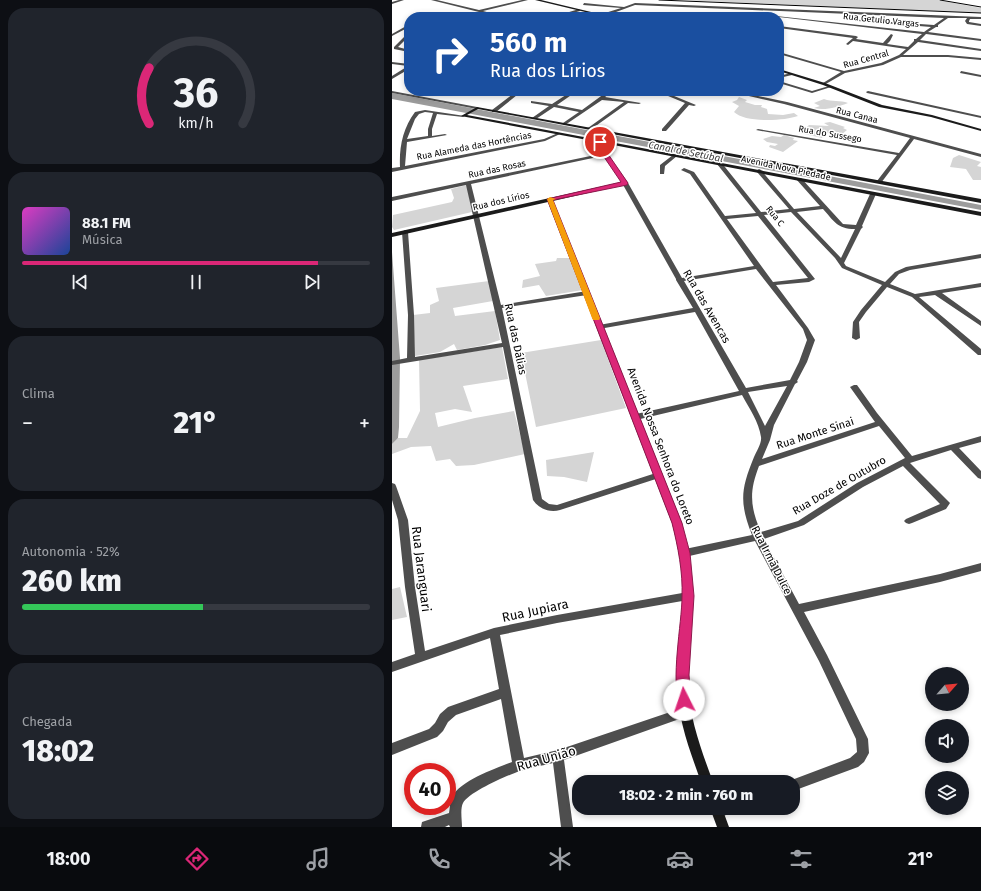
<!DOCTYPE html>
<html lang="pt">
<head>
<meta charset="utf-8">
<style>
  body { margin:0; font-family:"Fira Sans",sans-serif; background:#20242c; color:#f1f3f6; height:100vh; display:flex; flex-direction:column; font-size:15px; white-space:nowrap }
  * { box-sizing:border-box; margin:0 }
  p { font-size:13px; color:#9ea1a6 }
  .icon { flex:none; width:22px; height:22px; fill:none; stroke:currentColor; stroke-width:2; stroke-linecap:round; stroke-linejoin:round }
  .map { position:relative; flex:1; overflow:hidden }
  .sheet { display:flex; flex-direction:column; gap:8px; padding:8px; background:#0d0f14; width:392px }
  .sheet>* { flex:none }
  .banner { position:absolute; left:12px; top:12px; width:380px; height:84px; border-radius:16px; box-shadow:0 2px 6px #0003; background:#1a4fa0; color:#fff; overflow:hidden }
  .needle { width:26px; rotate:63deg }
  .fabs { position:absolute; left:533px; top:667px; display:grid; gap:8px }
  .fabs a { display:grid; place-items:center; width:44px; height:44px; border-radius:50%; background:#171b24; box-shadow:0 2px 6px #0003; font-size:20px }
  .speed { position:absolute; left:12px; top:763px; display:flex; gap:8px; font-size:20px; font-weight:700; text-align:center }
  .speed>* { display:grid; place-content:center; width:52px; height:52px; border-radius:50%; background:#171b24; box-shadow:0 2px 6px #0003; line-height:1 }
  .speed .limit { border:6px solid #d22; background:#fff; color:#111 }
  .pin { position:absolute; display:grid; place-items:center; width:34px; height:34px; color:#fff; margin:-17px; border:2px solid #fff; border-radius:50%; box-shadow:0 1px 4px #0007 }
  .me { position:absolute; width:44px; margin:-22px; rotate:356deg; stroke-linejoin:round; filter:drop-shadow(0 0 3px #0008) }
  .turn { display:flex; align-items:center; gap:14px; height:84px; padding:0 20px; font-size:18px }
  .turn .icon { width:52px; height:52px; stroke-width:2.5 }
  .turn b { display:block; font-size:28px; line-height:34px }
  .big { font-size:30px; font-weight:800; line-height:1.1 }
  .sheet .card { flex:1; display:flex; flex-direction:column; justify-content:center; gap:6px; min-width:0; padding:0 14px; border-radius:16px; background:#20242c }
  .sheet .dial { align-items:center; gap:0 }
  .dial svg { height:104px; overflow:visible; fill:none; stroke:#363941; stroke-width:7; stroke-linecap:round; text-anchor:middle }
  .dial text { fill:#f1f3f6; stroke:none }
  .song { display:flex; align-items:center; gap:12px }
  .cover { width:48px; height:48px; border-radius:6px; background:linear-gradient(135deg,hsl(310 70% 55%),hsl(220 70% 35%)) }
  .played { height:4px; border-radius:2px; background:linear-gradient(90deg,#db2777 85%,#363941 85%) }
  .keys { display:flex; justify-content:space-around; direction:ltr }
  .heat { display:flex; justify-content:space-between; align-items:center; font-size:22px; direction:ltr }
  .charge { height:6px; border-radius:3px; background:linear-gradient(90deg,#34c759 52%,#363941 0) }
  .trip { position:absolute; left:180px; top:775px; width:228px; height:40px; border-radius:16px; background:#171b24; box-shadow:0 2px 6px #0003; font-weight:800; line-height:40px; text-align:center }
  .tabs { display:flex; height:64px; justify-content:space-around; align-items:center; background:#090b0e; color:#9ea1a6 }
  .tabs .icon { width:28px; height:28px }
  .tabs .active { color:#db2777 }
  .tabs b { font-size:18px; color:#f1f3f6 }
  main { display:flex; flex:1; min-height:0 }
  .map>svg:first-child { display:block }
  .green { fill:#d5d5d5 }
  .water { fill:#9c9c9c }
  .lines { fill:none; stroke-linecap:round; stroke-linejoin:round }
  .street { fill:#4e4e4e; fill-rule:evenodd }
  .secondary { fill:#1b1b1b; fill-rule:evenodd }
  .tram { stroke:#000; stroke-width:1 }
  .route { fill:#db2777; stroke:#8e194d }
  .slow { fill:#f59e0b }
  .labels { text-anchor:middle; stroke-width:3; stroke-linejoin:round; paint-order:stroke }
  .far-street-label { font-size:9px; fill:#000; stroke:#fff }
  .far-water-label { font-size:10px; font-style:italic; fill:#3d3d3d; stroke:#fff }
  .street-label { font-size:11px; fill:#000; stroke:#fff }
  .near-street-label { font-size:13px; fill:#000; stroke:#fff }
</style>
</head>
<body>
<main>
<section class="sheet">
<div class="card dial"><svg viewBox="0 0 100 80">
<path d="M14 69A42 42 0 1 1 86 69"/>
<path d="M14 69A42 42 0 0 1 14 26" stroke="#db2777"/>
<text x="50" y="56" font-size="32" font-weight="700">36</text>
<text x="50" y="72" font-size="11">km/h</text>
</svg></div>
<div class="card">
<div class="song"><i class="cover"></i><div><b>88.1 FM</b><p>Música</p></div></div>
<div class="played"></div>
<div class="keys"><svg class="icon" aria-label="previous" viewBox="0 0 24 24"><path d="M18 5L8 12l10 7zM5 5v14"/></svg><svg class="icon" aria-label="pause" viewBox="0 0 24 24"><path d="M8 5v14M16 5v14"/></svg><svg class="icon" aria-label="next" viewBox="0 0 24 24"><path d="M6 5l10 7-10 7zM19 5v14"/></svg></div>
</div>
<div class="card"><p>Clima</p>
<div class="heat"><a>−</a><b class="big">21°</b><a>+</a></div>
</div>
<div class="card"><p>Autonomia · 52%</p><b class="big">260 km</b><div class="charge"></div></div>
<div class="card"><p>Chegada</p><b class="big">18:02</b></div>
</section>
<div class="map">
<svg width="589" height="827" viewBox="0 0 589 827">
  <rect width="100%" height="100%" fill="#fff"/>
  <!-- green -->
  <path class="green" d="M286,0H546L589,8V13Z
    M347,97L355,100L353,102L363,105H370L369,107L375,109L376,114L391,115L402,113L406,116C392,121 353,123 342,112L347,106L340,102L345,100Z
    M432,99C440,102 448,100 456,103C445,107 433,111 422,108L428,106L422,103Z
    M438,122L453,127L451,128L455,130L450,134L433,133L430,138L408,133L417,125L437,126L432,123Z
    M392,135L402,138L401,140L406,141L391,152L377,147L378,145L383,146L386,144L375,142L371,139L380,136L389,137Z
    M567,155L589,162L585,166L589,167V180H581L574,169L558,167L561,158Z
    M75,185L80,212L2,230L0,227L1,215L60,202L62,198L59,189Z
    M165,258H178L191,290L154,296L147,285L130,288L131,280L148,276L143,264L164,261Z
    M97,281L101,301L61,308L63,316L103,311L108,340L93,345L65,350L62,344L48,352L23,356L21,315L38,313V305L47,301L44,288Z
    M209,340L234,408L144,427L129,353Z
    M110,347L116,379L71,386L80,412L63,409L43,413L46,427L83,418L122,411L133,454L82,465L64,466L58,459L44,461L39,446L19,447L0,454V444L6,438H15L28,411L27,360Z
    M202,452L195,482L172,477L155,476L154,460Z
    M8,587L15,617L0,620V589Z"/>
  <!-- water -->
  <path class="water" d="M0,93L589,205V210L0,99Z
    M0,252L8,358L7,427L6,438L0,444Z"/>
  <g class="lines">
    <!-- street -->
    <path class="street" d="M7,0H12L0,4V2Z
      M39,0H45L87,10L130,0H136L91,11L113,17H107Z
      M192,3L232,7L243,3L589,17V19H578L577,21V22L589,24V26L575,24L573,21L575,18H556L546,25V27H544L536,32L589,39V41L534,34L528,40L589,49V51L526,42L511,55H556L589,58V60L556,57H509L491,65L453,73L432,85L431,83L449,72L387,54V52L452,71L489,63L507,55L514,49L461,41L456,45L454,44L461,38L387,28V26L464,36L466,37L464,39L491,43L499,34L501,35L498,41L495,44L516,47L522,41V39H524L530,34L387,17L357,15L356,13L532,32L539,27L454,20L456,19L542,25L552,18L243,5L224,12L244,17H238L220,13L211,16L210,14L229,8L191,5Z
      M187,9L188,11L167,17H161Z
      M16,25H17V27L0,36V34Z
      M14,35L17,36L6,47L17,50V52L2,49V47Z
      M0,62L17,64V69L0,79V76L16,66L0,64Z
      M569,71L589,75V77L568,73Z
      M399,73L400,75L387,78V76Z
      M387,81L420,91L437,86L439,87L420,93L387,83Z
      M0,91L85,107L87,108L85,109L0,93Z
      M125,91H130L104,112H100V110Z
      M180,91H185L165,105L190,110L216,91H221L213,97L249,103L247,104L236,103L198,130L196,129V128L232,102L210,100L173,125L171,124V123L187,112L162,107L144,119L140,118L157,106L139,103V101L160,104Z
      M264,91H270L304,105L302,106L297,105L274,131H270V129L293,103Z
      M335,91H343L395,102L589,154V157L522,139L489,183H485V181L505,155L364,130L366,129L507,153L518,138L392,104Z
      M476,91L589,116V118L475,93L474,92Z
      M33,110L73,116L71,117L45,114L40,129V136L53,134L55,135L15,142L13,166L152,139L166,133L168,134L153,141L0,172V168L8,167C7,147 11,128 23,112ZM33,112L41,113L36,129V136L15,139L23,119L27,114Z
      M213,153H215V155L79,184L109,305L195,291L198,293L195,295L110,308L150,499L157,504L165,505L267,472L270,473L271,475L270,477L168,510C158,513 147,509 141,500L111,347L0,365V361L15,358L16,315L10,232L13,230L16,232L22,315L23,357L110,343L74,185L0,201V197Z
      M281,155L285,156L273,166L272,174H268V165Z
      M327,161L329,162L369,212L397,209L365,172L364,171L367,169L369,170L402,209L428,206L404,179L409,178L451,224L464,225L478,194L483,193L484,194L470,226L471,227L469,229L452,263L454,266L493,282L503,272L514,267L589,254V258L518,270L507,274L498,284L523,294L589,283V287L550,293L589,321V326L543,295L527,297L589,349V355H586L520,297L495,287L474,312L467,322L468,338L464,340L460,338L461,322L469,310L490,285L450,268L443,258L399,212L372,215L423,279L417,282L384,285L416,328L423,340L415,362L405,381L406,382L403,384L382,425L378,440L370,459L483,422L458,387L462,385H465L485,413L520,456L589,436V442L567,448L589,471V479L586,478L559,450L518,463L558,503L554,509L520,523L517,524L514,523L512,521L514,519L548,504L511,466L471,487L412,525L372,539L407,604L548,574L589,563V571L548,582L412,612L435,655L476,739L477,753L472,762L466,767L401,791V782H396L397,781L458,758L465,752L464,739L427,661L363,541L293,557L290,556L288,553L290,550L293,549L360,535C347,502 349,489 362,457C364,452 370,443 369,437C367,422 357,408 350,395L244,420L240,417L244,414L347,391L303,312L207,329L204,327L207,325L301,308L284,280V279L230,183L231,182L236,183L290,278L362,266L298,174L289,170L292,168L302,172L333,216L364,213L325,164V162ZM431,209C442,221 445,229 463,229L449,258L405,212ZM366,216L416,278L381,282L335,219ZM364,269L411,329L415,340L407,362L398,380L354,388L292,281ZM395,386L373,426L356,392ZM487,426L513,458L465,483L406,521L369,532C358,507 357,492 367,466Z
      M0,483L3,484L4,486L16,520L23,587L33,651L102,628L165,615L296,592L300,593L301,596L300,599L296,600L165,623L108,635L132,758L166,750L293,707L297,708L299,712L297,716L293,717L172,760L181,827H169L161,763C150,766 138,767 128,771C116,775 77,792 71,803C68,809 70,820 70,827H58L57,825L53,827H29L30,822L57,813C58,808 58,801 60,797C69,780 103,769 120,762L109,699L64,715L56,722L51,731L45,737L0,755V743L37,729L43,723L48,714L56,707L107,689L98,638L0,672V662L23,654L13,587L6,520L0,500Z
      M321,808H344L342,812L326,818L322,816L320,812Z"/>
    <!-- secondary -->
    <path class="secondary" d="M143,0H149L220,17H214Z
      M387,69L433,83L490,105L540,115L589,129V131L539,117L487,107L431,85L387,71Z
      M85,107L589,199V203L86,109L75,115L589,212V216L211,143L215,154L236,183L235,184L161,201L290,523C296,550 302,577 301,605C300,632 294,660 296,687C298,720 310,752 321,782H309C298,751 286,720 285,687C284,659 289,632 291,605C292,577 287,550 280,523L156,202L0,237V233L230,182L211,154L206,142L69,116Z
      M318,808H330L337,827H325Z"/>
    <!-- tram -->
    <path class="tram" d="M267,0L589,13
      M548,0L589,7"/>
  </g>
  <!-- route -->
  <path class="route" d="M208,140L211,142L216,154L236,183L235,185L161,200L290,523L298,553L302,596L297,675L299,700L297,704L292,706L288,704C278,683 290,622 290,597C291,572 286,547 280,523L155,199L229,182L210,154L205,142Z"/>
  <!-- slow -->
  <path class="slow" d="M158,197L164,199L161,200L208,318L207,320H201L200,318L155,199Z"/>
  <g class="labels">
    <!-- far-street labels -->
    <g class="far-street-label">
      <text transform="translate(489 20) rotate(6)" y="3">Rua Getulio Vargas</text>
      <text transform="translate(474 59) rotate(-16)" y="3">Rua Central</text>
      <text transform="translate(465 115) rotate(14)" y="3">Rua Canaa</text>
      <text transform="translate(438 134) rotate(10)" y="3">Rua do Sussego</text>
      <text transform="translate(82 146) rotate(-11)" y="3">Rua Alameda das Hortências</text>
      <text transform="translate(394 168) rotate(12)" y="3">Avenida Nova Piedade</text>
      <text transform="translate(105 169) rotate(-12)" y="3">Rua das Rosas</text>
      <text transform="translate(109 201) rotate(-13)" y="3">Rua dos Lírios</text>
      <text transform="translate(383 216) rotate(51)" y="3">Rua C</text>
    </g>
    <!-- far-water labels -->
    <g class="far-water-label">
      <text transform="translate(294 151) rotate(11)" y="4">Canal de Setúbal</text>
    </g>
    <!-- street labels -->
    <g class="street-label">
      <text transform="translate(315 306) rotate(60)" y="4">Rua das Avencas</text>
      <text transform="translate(124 339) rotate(78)" y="4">Rua das Dálias</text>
      <text transform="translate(423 433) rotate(-18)" y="4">Rua Monte Sinai</text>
      <text transform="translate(269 446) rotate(69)" y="4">Avenida Nossa Senhora do Loreto</text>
      <text transform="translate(447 485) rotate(-30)" y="4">Rua Doze de Outubro</text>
      <text transform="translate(380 560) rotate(63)" y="4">Rua Irmã Dulce</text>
    </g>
    <!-- near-street labels -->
    <g class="near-street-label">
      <text transform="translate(30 569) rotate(83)" y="5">Rua Jaranguari</text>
      <text transform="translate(143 610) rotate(-12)" y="5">Rua Jupiara</text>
      <text transform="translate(154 758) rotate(-16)" y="5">Rua União</text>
    </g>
  </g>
</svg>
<div class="fabs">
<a><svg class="needle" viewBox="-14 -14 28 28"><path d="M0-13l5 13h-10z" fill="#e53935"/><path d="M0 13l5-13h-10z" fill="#9ea1a6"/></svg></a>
<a><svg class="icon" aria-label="sound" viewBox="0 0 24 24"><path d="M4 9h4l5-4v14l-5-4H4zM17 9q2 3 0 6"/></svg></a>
<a><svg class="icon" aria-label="layers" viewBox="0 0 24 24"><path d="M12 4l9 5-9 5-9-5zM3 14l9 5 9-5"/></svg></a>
</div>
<div class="speed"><div class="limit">40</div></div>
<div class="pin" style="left:208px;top:142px;background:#d93025"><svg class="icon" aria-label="arrive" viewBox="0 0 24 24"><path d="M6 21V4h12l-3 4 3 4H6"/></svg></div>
<svg class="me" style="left:292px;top:700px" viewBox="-20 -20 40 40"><circle r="19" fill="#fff"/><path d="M0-13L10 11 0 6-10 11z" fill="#db2777"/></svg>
<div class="trip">18:02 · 2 min · 760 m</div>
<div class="banner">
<div class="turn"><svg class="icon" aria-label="right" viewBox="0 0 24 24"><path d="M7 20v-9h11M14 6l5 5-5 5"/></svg><div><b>560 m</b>Rua dos Lírios</div></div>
</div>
</div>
</main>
<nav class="tabs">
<b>18:00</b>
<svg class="icon active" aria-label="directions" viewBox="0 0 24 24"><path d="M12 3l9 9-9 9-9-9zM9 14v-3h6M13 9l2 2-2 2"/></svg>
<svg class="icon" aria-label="music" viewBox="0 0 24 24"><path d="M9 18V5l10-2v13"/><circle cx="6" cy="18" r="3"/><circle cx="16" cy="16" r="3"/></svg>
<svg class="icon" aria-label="phone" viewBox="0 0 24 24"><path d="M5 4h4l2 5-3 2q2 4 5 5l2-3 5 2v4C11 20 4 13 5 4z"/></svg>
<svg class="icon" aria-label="climate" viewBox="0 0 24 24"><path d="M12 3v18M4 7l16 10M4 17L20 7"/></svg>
<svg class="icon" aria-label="car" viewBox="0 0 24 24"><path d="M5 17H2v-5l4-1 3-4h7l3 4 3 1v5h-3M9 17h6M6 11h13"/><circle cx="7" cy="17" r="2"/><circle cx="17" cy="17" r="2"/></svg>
<svg class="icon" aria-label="filters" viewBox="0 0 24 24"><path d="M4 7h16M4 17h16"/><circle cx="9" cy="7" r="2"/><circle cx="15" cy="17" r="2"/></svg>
<b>21°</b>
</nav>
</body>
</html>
